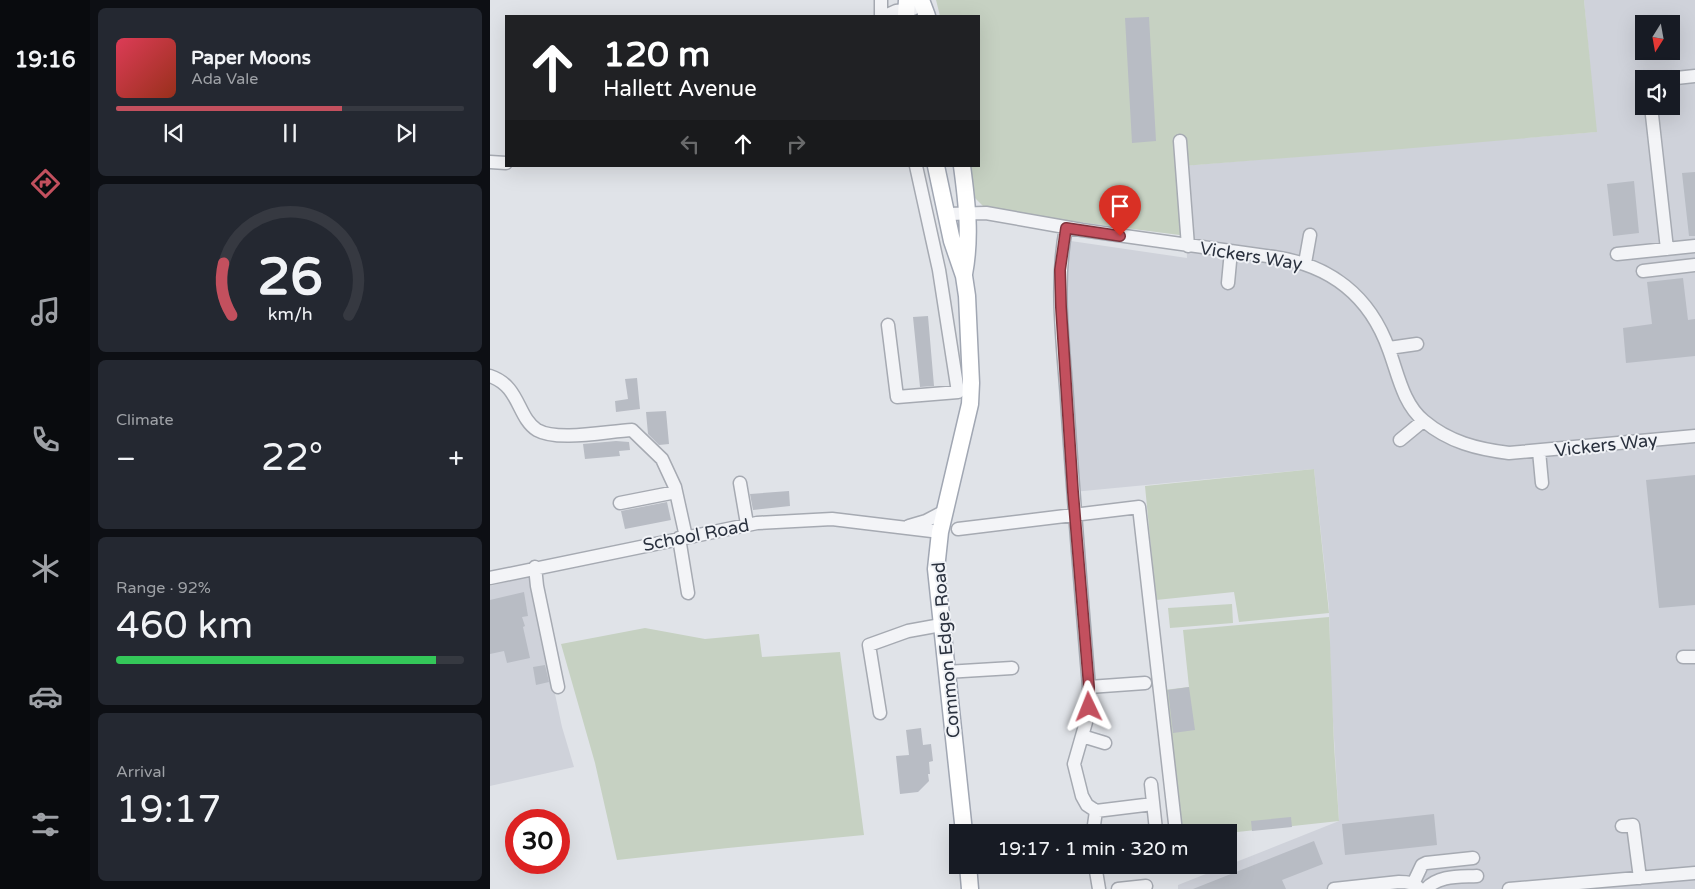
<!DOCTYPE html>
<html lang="en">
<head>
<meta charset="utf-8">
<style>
  body { margin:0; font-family:"Varela Round",sans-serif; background:#242831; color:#f1f3f6; height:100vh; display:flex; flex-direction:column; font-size:19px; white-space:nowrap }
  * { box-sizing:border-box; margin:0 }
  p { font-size:16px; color:#9ea1a6 }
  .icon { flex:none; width:28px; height:28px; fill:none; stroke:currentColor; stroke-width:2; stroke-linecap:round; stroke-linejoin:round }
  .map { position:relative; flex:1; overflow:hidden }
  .details { display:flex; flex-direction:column; gap:8px; padding:8px; background:#0d0f14; width:400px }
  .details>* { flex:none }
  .banner { position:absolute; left:15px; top:15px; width:475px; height:152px; border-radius:0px; box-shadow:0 5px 20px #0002; background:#202124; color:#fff; overflow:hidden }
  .needle { width:32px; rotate:191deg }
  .tools { position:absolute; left:1145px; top:15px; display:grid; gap:10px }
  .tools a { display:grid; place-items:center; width:45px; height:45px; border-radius:0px; background:#171b24; box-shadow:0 5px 20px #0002; font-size:25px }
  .speed { position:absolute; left:15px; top:809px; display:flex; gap:10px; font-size:25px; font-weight:700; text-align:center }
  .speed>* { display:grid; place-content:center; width:65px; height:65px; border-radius:50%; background:#171b24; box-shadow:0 5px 20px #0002; line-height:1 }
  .speed .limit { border:8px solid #d22; background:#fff; color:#111 }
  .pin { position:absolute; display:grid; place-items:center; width:42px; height:42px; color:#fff; margin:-51px -21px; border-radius:50% 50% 50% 0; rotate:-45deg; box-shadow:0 0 5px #0007 }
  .pin .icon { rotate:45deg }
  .me { position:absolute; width:55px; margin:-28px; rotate:358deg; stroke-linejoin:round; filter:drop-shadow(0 0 4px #0008) }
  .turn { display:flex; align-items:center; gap:18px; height:105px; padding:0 15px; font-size:22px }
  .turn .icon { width:65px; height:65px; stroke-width:2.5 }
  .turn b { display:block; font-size:35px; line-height:42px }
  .lanes { display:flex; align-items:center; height:48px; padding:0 15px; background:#0003; justify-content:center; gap:25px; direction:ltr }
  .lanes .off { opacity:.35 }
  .big { font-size:38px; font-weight:600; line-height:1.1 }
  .details .tile { flex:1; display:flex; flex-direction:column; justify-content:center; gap:8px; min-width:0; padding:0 18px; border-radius:8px; background:#242831 }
  .details .dial { align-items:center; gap:0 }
  .dial svg { height:130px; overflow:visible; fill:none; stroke:#363941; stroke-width:7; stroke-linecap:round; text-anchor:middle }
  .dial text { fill:#f1f3f6; stroke:none }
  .song { display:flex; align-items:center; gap:15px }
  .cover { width:60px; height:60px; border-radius:8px; background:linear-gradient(135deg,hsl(350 70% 55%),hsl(10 70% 35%)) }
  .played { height:5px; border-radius:2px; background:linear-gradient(90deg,#c3505e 65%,#363941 65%) }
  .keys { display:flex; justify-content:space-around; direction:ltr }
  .heat { display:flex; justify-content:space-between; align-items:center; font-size:28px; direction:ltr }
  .charge { height:8px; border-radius:4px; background:linear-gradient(90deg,#34c759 92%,#363941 0) }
  .trip { position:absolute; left:459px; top:824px; width:288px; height:50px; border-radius:0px; background:#171b24; box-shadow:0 5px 20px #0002; font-weight:600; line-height:50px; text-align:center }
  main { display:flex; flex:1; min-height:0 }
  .menu { display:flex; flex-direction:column; width:90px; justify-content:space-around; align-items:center; background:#090b0e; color:#9ea1a6 }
  .menu .icon { width:35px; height:35px }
  .menu .selected { color:#c3505e }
  .menu b { font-size:22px; color:#f1f3f6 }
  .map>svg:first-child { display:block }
  .built { fill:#cfd2da; fill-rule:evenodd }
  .green { fill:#c6d1c2 }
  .building { fill:#b8bcc4 }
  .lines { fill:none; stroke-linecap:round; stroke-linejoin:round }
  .minor-casing { stroke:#a6aab2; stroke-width:15 }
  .major-casing { stroke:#a1a7b3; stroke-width:19 }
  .minor { stroke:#f3f4f7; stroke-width:12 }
  .major { stroke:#fff; stroke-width:16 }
  .route-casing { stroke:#7f343d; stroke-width:12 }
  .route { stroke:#c3505e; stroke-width:9 }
  .labels { text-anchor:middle; stroke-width:4; stroke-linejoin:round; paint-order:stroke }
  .street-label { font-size:18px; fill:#2a313e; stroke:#f0f2f6 }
</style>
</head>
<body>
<main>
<nav class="menu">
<b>19:16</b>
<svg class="icon selected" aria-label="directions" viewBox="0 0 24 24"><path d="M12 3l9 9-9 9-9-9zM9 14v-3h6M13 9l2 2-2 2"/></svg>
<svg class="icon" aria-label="music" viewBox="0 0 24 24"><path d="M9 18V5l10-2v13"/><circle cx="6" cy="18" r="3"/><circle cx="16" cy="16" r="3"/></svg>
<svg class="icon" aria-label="phone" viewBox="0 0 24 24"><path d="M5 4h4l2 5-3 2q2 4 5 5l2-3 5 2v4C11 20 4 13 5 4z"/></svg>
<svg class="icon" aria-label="climate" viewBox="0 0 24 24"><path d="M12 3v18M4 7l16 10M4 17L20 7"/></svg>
<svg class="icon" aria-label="car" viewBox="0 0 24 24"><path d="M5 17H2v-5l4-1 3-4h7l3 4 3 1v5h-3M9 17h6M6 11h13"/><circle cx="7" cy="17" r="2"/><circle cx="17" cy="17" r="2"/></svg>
<svg class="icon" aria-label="filters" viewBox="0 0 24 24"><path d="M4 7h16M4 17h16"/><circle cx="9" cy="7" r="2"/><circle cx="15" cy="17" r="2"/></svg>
</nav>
<section class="details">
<div class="tile">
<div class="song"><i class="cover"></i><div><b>Paper Moons</b><p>Ada Vale</p></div></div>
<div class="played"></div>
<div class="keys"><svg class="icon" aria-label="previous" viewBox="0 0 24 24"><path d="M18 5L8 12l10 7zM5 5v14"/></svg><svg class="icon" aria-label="pause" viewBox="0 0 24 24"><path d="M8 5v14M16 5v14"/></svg><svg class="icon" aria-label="next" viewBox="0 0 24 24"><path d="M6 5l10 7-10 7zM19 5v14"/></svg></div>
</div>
<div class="tile dial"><svg viewBox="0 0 100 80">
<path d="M14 69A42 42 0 1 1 86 69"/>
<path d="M14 69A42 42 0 0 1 9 37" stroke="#c3505e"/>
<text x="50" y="56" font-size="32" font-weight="700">26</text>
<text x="50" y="72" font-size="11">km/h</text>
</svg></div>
<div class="tile"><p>Climate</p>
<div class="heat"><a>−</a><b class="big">22°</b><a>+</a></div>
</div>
<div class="tile"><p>Range · 92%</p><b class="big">460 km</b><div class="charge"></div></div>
<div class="tile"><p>Arrival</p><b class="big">19:17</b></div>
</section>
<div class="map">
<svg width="1205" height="889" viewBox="0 0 1205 889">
  <rect width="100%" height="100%" fill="#e0e3e8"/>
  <!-- built -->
  <path class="built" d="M1094,0H1205V889H688V885L849,821L841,688L839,608L824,469L583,492L574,240L697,258L692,166L1106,132ZM1154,24H1181V51H1154ZM1154,79H1181V106H1154Z
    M40,576L72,727L84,767L0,786V586Z"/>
  <!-- green -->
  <path class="green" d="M446,0H1094L1107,132L900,150L693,166L697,236L497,210L483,196L478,166H489V16H450Z
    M824,469L839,613L749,622L744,592L666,600L655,486Z
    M742,604L743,623L680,628L678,608Z
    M839,617L844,745L849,821L738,833L692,832L674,690L699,687L693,630Z
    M155,628L215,639L269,634L272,657L350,652L374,835L238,848L127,860L105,763L71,644Z"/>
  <!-- building -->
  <path class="building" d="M659,17L666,141L642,143L635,18Z
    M1205,172V236H1199L1192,173Z
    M1144,181L1149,233L1123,236L1117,184Z
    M1193,278L1198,320L1205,319V356L1136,363L1133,328L1162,324L1157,282Z
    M438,316L444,386L430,387L423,317Z
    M147,378L150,409L126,412L125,401L138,399L135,379Z
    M176,411L179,444L169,445L158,434L156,412Z
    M126,441L139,442L140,450L129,451L130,456L95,459L93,444Z
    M1205,475V605L1169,608L1156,480Z
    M299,491L300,506L263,510L260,494Z
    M177,502L181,520L135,529L131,511Z
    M34,592L38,616L32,617L35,626L33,627L40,658L17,663L14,651L0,654V600Z
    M55,665L59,682L46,685L43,667Z
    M699,687L705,730L683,733L678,690Z
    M431,728L433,745L441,744L443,761L439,762L440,774H438L439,781L428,792L410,794L406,756L419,755L416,730Z
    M944,814L947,845L855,855L852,824Z
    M801,817L802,827L762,831L761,821Z
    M824,841L833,864L792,880L796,889H703Z"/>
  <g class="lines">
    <!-- minor casing -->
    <g class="minor-casing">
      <path id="minor" d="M391,0V16
        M395,16L406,11L423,9
        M1177,79L1205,76
        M1161,106L1177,249
        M690,141L698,246
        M0,162L16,163
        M457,214L496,213L592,230L784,257C840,265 880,296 899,350C908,374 913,404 934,421C959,442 987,449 1019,453L1205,436
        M576,228C565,284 573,342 577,399C583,495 591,591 599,687V707L596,722L584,764L592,796L597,805L606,811L603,832
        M1127,254L1205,246
        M815,263L820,235
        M1153,271L1205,265
        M738,283L741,251
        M398,325L407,397L468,392L449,270L426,166
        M899,348L927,344
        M0,376C30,386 27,417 47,430C68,442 118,431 142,430L172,459L185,487L196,537
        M910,440L933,421
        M1049,451L1052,483
        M250,483L257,524
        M130,503L186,492
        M419,526L436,521L455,511
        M468,529L649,507L686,832
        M189,538L198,593
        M45,567L47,586L68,687
        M0,578L267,523L342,519L450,532
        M1193,657H1205
        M456,672L522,668
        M599,687L655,683
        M390,713L379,645L418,631L451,625
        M592,736L615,743
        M661,784L666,830
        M606,811L663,804
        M1132,826L1143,825L1150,878
        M605,865L609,889
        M923,884L932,865L936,863L983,858
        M628,889L656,886
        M844,889L909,882C918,882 924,883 930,889
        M936,889C949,875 969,877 987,876
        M1019,889L1205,873"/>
    </g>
    <!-- major casing -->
    <g class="major-casing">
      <path id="major" d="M431,0L437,16
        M416,16L417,0
        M446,166L462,241L474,276L477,296L481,383L480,404L450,532L446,569L474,832
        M472,166C477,203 481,237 474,274
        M478,865L480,889"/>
    </g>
    <!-- minor -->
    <use href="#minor" class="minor"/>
    <!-- major -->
    <use href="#major" class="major"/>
  </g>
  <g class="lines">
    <!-- route casing -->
    <g class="route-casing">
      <path id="route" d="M599,707V687L583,492L571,307L570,270L576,228L630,236"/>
    </g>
    <!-- route -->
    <use href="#route" class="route"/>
  </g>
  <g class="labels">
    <!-- street labels -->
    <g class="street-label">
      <text transform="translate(761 256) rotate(9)" y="6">Vickers Way</text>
      <text transform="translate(1116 445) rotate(-6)" y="6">Vickers Way</text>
      <text transform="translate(206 535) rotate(-11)" y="6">School Road</text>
      <text transform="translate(456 650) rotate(-95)" y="6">Common Edge Road</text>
    </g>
  </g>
</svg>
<div class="tools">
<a><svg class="needle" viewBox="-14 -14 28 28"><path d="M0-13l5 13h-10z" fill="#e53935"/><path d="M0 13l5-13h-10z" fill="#9ea1a6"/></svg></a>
<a><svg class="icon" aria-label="sound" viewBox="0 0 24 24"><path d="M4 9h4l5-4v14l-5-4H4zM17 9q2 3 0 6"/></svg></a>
</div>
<div class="speed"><div class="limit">30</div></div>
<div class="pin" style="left:630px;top:236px;background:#d93025"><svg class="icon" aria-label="arrive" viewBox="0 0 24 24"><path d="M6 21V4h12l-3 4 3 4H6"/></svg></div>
<svg class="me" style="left:599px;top:707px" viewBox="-20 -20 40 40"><path d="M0-17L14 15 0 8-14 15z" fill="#c3505e" stroke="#fff" stroke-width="4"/></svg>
<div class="trip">19:17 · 1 min · 320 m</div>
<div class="banner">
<div class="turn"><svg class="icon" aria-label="ahead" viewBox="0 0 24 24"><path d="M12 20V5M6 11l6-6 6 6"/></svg><div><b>120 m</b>Hallett Avenue</div></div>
<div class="lanes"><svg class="icon off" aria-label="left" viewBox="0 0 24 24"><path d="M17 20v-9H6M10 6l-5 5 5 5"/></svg><svg class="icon" aria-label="ahead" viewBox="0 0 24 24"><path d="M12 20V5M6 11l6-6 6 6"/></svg><svg class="icon off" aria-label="right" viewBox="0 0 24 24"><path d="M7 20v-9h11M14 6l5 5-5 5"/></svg></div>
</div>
</div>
</main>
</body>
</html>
